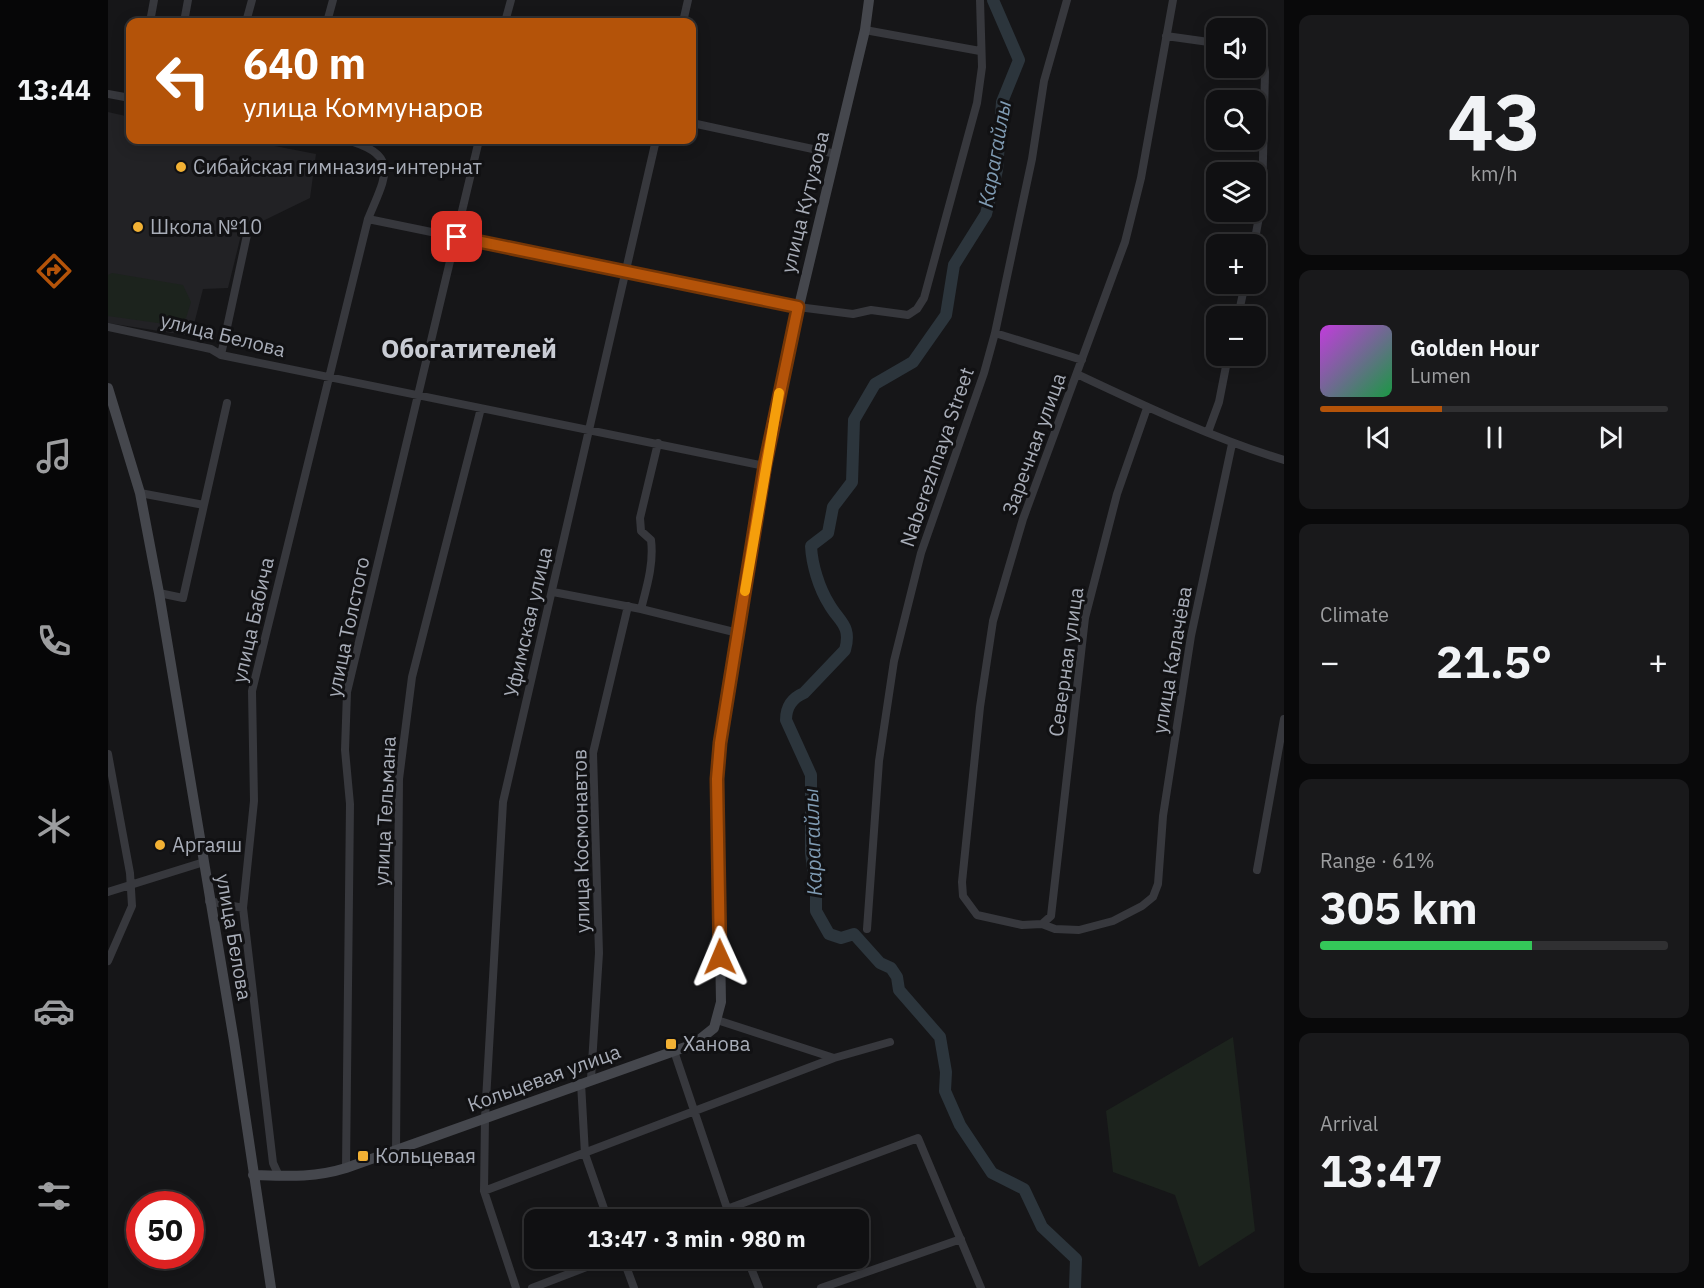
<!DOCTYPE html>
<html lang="en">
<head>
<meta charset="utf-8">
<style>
  body { margin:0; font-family:"IBM Plex Sans",sans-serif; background:#19191b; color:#f1f3f6; height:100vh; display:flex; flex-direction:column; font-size:22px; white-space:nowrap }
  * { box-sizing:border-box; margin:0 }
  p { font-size:20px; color:#9c9d9f }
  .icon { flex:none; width:33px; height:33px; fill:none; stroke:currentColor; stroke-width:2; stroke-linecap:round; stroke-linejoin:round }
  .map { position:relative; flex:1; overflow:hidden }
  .panel { display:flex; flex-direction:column; gap:15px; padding:15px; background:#09090a; width:420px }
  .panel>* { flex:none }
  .banner { position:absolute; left:18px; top:18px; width:570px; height:126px; border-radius:12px; box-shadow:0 3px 15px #0003,0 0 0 2px #303032; background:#b45309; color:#fff; overflow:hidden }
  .tools { position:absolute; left:1098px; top:18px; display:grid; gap:12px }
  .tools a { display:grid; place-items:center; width:60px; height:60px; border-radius:12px; background:#101012; box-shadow:0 3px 15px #0003,0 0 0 2px #303032; font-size:30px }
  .speed { position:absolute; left:18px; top:1191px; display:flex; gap:12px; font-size:30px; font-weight:700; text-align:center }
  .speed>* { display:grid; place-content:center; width:78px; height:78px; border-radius:50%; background:#101012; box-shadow:0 3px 15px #0003,0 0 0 2px #303032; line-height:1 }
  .speed .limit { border:9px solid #d22; background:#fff; color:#111 }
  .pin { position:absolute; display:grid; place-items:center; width:51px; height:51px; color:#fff; margin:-26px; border-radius:12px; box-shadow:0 3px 9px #0006 }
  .me { position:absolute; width:66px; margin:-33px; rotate:359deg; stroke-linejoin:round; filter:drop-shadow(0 0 4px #0008) }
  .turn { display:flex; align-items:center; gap:21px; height:126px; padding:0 18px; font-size:27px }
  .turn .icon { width:78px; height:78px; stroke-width:2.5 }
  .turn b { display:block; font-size:42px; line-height:51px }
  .big { font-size:45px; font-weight:800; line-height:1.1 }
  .panel .widget { flex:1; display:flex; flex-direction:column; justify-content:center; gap:9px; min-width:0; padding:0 21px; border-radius:12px; background:#19191b }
  .panel .dial { align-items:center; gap:0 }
  .dial b { font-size:78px; line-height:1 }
  .song { display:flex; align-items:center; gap:18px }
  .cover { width:72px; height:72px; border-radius:9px; background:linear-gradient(135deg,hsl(290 70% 55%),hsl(140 70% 35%)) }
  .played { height:6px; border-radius:3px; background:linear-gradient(90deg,#b45309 35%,#303032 35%) }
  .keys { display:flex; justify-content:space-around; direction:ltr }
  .heat { display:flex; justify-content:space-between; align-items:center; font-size:33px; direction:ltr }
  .charge { height:9px; border-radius:4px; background:linear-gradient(90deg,#34c759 61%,#303032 0) }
  .trip { position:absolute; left:416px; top:1209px; width:345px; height:60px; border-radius:12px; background:#101012; box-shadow:0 3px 15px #0003,0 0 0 2px #303032; font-weight:800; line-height:60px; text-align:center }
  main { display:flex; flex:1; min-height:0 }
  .tabs { display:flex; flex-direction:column; width:108px; justify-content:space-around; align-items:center; background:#060607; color:#9c9d9f }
  .tabs .icon { width:42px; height:42px }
  .tabs .selected { color:#b45309 }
  .tabs b { font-size:27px; color:#f1f3f6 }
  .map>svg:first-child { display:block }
  .built { fill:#222225 }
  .green { fill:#1c231d }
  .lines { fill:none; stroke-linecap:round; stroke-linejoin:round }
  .river { stroke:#2c353c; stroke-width:12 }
  .minor { stroke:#37383d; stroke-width:8 }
  .secondary { stroke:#45474d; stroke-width:10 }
  .route-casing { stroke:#753606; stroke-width:15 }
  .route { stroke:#b45309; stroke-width:10 }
  .slow { stroke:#f59e0b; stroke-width:10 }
  .poi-dot { fill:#f2b134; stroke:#111113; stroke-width:2 }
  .labels { text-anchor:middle; stroke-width:6; stroke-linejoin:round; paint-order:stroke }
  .poi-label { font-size:20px; fill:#a8adb8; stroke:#111113; text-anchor:start }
  .street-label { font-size:20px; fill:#a8adb8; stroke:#111113 }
  .water-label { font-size:21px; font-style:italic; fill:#7f9bb3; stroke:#111113 }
  .district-label { font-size:26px; font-weight:bold; fill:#c9ccd4; stroke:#111113 }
</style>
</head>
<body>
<main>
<nav class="tabs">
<b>13:44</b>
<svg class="icon selected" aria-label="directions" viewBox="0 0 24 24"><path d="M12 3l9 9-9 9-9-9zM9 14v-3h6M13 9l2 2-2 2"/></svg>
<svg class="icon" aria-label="music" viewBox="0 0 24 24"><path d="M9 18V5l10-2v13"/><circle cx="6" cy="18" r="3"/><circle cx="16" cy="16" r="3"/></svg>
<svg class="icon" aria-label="phone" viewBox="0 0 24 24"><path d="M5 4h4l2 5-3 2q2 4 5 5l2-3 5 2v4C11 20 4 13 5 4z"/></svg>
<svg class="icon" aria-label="climate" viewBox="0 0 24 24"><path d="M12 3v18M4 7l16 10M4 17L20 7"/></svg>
<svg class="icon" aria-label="car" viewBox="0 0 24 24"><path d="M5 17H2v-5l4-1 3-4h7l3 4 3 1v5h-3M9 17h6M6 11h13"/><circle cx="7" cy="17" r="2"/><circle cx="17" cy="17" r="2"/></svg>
<svg class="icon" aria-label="filters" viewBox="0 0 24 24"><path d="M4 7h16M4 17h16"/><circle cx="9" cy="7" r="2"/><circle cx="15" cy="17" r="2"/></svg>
</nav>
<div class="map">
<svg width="1176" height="1288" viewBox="0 0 1176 1288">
  <rect width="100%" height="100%" fill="#161618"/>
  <!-- built -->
  <path class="built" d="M0,112L22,117V140H136L208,154L202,198L134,231L120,288L95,289L83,336L0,323Z"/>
  <!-- green -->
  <path class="green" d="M4,273L75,285L83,302L78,318L64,325L0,316V275Z
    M1125,1037L1147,1231L1091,1267L1067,1195L1005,1172L998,1111Z"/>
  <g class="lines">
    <!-- river -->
    <path class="river" d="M885,0L911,60L894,102L889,170L878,214L846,265L838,315L805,362L767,384L746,420L744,482L725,507L720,533L703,546C704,565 711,588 721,604C731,622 744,625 737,650L696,693C684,698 678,707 678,720L703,775V853L708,890V911L721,934L733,938L746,934L772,963L783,968L789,977L791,990L832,1037L838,1072L837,1091L852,1125L884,1173L916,1189L934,1227L968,1259L967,1288"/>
    <!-- minor -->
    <path class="minor" d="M1065,0L1033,178L1017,242L915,519L885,621L872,707L854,882L855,896L869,915L914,925L934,924L947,929L971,930L1005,921L1034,906L1045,897L1050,884L1055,816L1083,636L1124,444
      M42,22L46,0
      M76,22L80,0
      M138,22L144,0
      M219,22L225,0
      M397,22L403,0
      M575,22L580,0
      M757,30L872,51
      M1058,36L1108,43
      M0,94L22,98
      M584,123L728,154
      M260,219L690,307L745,314L763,310L800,315L809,309L816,298L869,103L874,67L872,0
      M1146,244L1154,201L1157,72L1155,60L1148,55
      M1130,316L1137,284
      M0,327L103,349L113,355L657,466
      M887,333L974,360
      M113,355L139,235
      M969,374C1037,406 1104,438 1176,460
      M1100,432L1111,402L1120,356
      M32,493L96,505
      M445,592L533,609L630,633
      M51,593L75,598L119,403
      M533,609C539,586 546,563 543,540L533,531L532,518L550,443
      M0,754L22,873L24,906L0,961
      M1149,870L1176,719
      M0,892L96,862
      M101,901L135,908
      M934,924L943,916L977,618L1009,494L1039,408
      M759,929L771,761L786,661L813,553L876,373L887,333L924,159L936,81L959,0
      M609,1020L726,1058
      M566,1051L623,1220
      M483,1079L491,953L485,753L520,606
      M473,1083L477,1154L500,1220
      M288,1152L291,779L304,677L373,408
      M238,1168L242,804L237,750L239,692L371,140
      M171,1176L165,1163L135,908L146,801L144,691L260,219C277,177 294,155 238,140
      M376,1191L726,1058L782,1042
      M619,1209L810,1138L873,1288
      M515,1258L526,1288
      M639,1258L651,1288
      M408,1288L376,1191L377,1118L395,802L548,140
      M424,1288L502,1258
      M713,1288L853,1239"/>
    <!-- secondary -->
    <path class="secondary" d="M0,388L32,493L51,593L126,1041L163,1288
      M145,1175C178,1176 206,1178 238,1168L586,1044L606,1028L613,1002L609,779L612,743L674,377L757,30L761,0"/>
  </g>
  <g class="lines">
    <!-- route casing -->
    <g class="route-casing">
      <path id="route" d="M349,237L690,307L657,465L612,743L609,779L612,957"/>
    </g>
    <!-- route -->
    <use href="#route" class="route"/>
    <!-- slow -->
    <path class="slow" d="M637,591L671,393"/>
  </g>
  <!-- markers -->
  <g class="poi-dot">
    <circle cx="73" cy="167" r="6"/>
    <circle cx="30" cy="227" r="6"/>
    <circle cx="52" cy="845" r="6"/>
    <rect x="557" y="1038" width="12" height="12" rx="3"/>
    <rect x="249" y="1150" width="12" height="12" rx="3"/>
  </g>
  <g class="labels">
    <!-- poi labels -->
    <g class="poi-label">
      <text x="85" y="174">Сибайская гимназия-интернат</text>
      <text x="42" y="234">Школа №10</text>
      <text x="64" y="852">Аргаяш</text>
      <text x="575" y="1051">Ханова</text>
      <text x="267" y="1163">Кольцевая</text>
    </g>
    <!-- street labels -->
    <g class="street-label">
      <text transform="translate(697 202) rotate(-76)" y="7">улица Кутузова</text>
      <text transform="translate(115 335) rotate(14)" y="7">улица Белова</text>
      <text transform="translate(926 444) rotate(-70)" y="7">Заречная улица</text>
      <text transform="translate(829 457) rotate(-71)" y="7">Naberezhnaya Street</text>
      <text transform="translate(145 620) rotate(-77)" y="7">улица Бабича</text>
      <text transform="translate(420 622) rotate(-77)" y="7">Уфимская улица</text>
      <text transform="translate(240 627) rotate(-78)" y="7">улица Толстого</text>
      <text transform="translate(1064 660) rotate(-80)" y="7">улица Калачёва</text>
      <text transform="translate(958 662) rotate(-82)" y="7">Северная улица</text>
      <text transform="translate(277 811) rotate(-87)" y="7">улица Тельмана</text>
      <text transform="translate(473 841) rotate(-91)" y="7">улица Космонавтов</text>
      <text transform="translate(126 937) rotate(80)" y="7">улица Белова</text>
      <text transform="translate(436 1078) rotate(-20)" y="7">Кольцевая улица</text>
    </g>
    <!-- water labels -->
    <g class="water-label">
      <text transform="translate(887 154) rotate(-80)" y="7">Карагайлы</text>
      <text transform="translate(705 842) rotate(-92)" y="7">Карагайлы</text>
    </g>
    <!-- district labels -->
    <g class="district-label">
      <text x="361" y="358">Обогатителей</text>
    </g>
  </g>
</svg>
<div class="tools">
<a><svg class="icon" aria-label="sound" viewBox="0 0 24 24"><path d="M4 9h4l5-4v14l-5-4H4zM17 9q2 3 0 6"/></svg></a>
<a><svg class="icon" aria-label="search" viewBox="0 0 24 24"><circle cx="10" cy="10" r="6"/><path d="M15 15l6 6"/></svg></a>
<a><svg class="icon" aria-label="layers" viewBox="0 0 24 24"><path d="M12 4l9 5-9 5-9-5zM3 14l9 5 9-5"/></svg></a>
<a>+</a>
<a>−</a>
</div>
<div class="speed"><div class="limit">50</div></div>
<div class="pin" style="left:349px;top:237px;background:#d93025"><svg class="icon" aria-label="arrive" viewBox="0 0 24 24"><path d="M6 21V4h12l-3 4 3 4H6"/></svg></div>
<svg class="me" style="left:612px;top:957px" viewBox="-20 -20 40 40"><path d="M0-17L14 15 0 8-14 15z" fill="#b45309" stroke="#fff" stroke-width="4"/></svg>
<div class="trip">13:47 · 3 min · 980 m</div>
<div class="banner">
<div class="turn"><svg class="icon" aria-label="left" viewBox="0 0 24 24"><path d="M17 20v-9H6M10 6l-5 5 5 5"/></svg><div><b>640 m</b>улица Коммунаров</div></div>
</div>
</div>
<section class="panel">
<div class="widget dial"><b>43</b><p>km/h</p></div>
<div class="widget">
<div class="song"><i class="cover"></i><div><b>Golden Hour</b><p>Lumen</p></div></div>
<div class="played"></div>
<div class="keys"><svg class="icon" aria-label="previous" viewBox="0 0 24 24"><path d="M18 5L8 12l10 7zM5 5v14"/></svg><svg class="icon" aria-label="pause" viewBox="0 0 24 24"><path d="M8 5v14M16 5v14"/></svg><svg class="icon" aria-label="next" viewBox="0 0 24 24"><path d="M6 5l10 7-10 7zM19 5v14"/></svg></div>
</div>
<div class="widget"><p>Climate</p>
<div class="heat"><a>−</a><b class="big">21.5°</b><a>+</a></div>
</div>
<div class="widget"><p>Range · 61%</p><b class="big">305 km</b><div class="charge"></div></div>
<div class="widget"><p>Arrival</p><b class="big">13:47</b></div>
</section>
</main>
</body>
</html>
